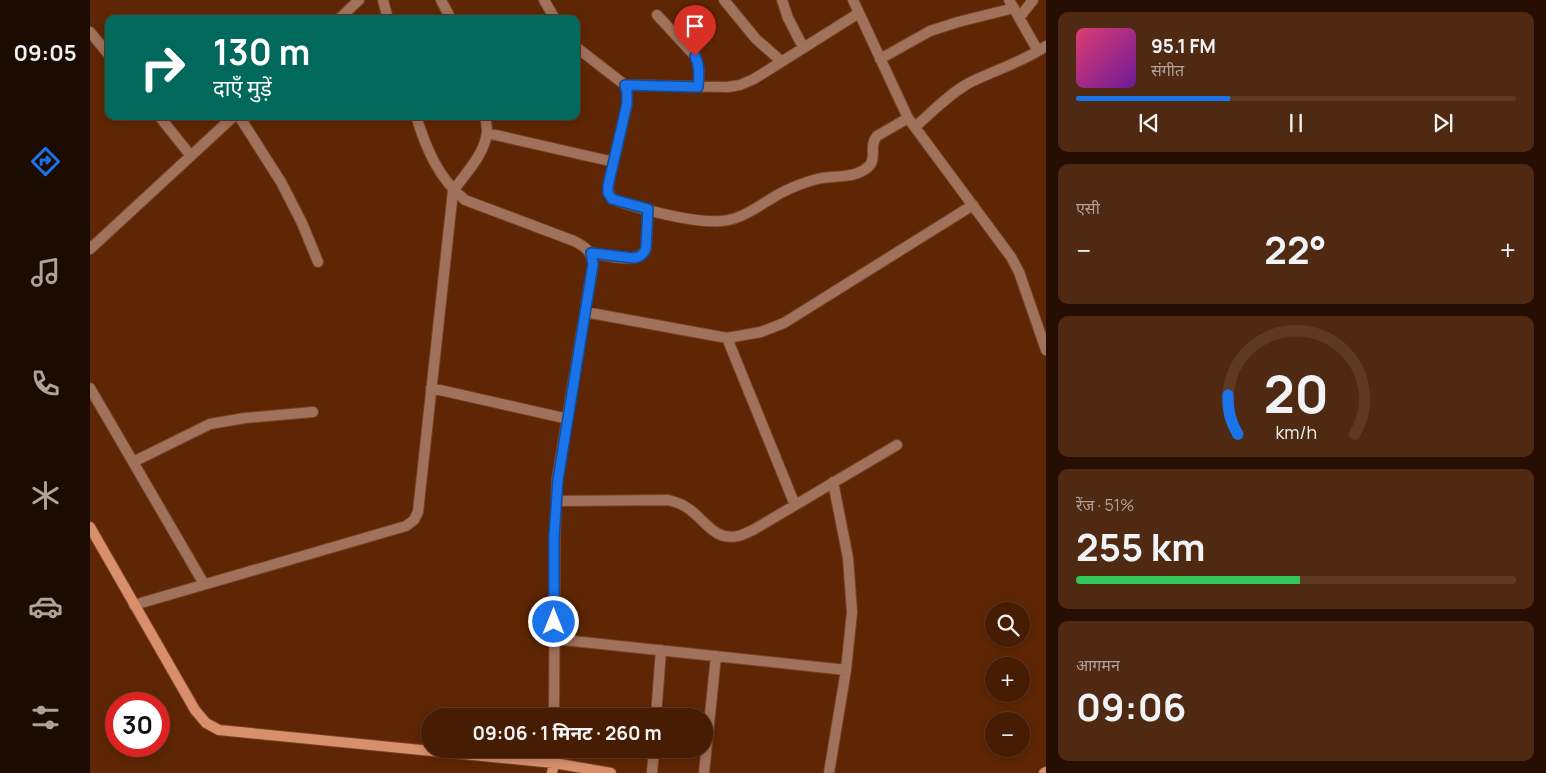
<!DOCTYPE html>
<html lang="hi">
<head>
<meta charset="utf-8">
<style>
  body { margin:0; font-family:Manrope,"Noto Sans Devanagari",sans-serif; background:#502912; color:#f1f3f6; height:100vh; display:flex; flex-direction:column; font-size:19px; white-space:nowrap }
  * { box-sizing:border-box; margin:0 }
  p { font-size:16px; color:#b0a19a }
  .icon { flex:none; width:28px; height:28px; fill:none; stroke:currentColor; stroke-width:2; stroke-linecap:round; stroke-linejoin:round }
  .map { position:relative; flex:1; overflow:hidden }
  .drawer { display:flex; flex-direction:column; gap:12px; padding:12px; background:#260f02; width:500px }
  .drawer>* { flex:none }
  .top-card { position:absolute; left:15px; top:15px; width:475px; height:105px; border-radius:10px; box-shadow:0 2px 8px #0003,0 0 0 1px #5e3a25; background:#00695c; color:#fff; overflow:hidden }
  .tools { position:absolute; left:895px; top:602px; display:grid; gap:10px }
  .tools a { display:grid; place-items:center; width:45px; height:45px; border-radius:50%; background:#461c03; box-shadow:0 2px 8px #0003,0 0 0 1px #5e3a25; font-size:25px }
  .speed { position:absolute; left:15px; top:692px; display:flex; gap:10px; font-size:25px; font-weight:700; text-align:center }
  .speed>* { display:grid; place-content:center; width:65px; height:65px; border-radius:50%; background:#461c03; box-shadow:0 2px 8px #0003,0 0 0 1px #5e3a25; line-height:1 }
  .speed .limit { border:8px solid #d22; background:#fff; color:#111 }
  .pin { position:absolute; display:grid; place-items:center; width:42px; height:42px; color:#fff; margin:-51px -21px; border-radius:50% 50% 50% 0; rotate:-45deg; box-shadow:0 0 5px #0007 }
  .pin .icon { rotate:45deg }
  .me { position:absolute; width:55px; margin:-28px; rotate:0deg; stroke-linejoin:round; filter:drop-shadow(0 0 4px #0008) }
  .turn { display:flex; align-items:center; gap:18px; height:105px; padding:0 25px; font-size:22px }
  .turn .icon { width:65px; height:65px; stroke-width:2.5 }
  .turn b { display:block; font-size:35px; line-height:42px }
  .big { font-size:38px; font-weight:700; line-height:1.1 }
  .drawer .card { flex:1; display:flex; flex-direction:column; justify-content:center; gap:8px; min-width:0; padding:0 18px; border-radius:10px; background:#502912 }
  .drawer .dial { align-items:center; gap:0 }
  .dial svg { height:130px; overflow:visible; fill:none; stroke:#5e3a25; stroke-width:7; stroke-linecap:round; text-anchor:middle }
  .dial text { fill:#f1f3f6; stroke:none }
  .song { display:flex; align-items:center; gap:15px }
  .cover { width:60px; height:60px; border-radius:8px; background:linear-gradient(135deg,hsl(340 70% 55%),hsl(280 70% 35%)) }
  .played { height:5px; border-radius:2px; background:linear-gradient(90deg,#1a73e8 35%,#5e3a25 35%) }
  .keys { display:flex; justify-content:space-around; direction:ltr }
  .heat { display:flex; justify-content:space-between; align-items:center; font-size:28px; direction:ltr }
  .charge { height:8px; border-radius:4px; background:linear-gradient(90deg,#34c759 51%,#5e3a25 0) }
  .trip { position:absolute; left:331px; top:708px; width:292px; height:50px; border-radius:25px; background:#461c03; box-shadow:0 2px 8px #0003,0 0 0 1px #5e3a25; font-weight:700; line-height:50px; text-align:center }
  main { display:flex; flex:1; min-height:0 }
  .tab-bar { display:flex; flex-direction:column; width:90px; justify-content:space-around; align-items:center; background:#1c0b01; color:#b0a19a }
  .tab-bar .icon { width:35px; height:35px }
  .tab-bar .current { color:#1a73e8 }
  .tab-bar b { font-size:22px; color:#f1f3f6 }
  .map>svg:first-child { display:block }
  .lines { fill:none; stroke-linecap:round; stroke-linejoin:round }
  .street-casing { stroke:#774425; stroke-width:12 }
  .secondary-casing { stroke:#774425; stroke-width:12 }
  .street { stroke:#a0715b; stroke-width:10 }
  .secondary { stroke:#d98f6c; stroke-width:10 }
  .route-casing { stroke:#114b97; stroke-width:12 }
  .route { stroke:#1a73e8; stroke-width:9 }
</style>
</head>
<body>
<main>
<nav class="tab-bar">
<b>09:05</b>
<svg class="icon current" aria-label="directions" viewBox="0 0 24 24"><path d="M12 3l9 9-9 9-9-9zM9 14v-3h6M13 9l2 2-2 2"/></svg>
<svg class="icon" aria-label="music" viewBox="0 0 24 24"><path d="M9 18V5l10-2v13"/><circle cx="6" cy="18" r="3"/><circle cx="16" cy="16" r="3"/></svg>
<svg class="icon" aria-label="phone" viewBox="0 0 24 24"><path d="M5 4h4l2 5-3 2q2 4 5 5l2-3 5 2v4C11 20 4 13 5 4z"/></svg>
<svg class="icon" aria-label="climate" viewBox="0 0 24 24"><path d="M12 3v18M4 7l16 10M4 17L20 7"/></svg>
<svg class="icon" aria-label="car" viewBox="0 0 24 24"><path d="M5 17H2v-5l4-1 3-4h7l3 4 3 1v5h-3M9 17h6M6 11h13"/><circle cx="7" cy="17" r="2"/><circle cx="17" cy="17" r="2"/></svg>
<svg class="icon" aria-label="filters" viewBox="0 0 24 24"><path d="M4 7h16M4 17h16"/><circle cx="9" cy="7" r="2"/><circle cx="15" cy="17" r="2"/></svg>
</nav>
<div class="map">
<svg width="956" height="773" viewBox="0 0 956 773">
  <rect width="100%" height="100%" fill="#5e2604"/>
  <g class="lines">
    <!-- street casing -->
    <g class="street-casing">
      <path id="street" d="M293,0L298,19
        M351,0L361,19
        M454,0L465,19
        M634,0L666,39L691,61
        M692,0L698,18L713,47
        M763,0L818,118L921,257L929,272L956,350
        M919,0L948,51
        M567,15L605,56C610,66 609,76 608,87
        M929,18L943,0
        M249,19L269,0
        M0,32L19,55
        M486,47L535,85L537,92V104L518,186L519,193L522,199C550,209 601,223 630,221C640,221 650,217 659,212C671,206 682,197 695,191C705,186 716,182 727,179C743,175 765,179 778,167C788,158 778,146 787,136L818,118
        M790,59L840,31L868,22L924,8
        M535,85L638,87L650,85L664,79L769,13
        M69,116L101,156
        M149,116L191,182L212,223L228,262
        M326,116C336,148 348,178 375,200L484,241C496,247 501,251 503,264L467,480L465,537L464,716
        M825,127C842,112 859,94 879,83C905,70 933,62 956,46
        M397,133L524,162
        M0,249L144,116
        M501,253C515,255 551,266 556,248L558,209
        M495,312L637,338L671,332L694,323L883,205
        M637,338L705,505
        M0,388L114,584
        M341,388L478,419
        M43,462L120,424L155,418L223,412
        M466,501L578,500C586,502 593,504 599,509C616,521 624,541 648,536C653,535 658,532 663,530L807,445
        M44,605L316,526L324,520L328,512L363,191C375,174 395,154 397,132C397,127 396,121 395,116
        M464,639L756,670
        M566,716L571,650
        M464,763V749
        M562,773L564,749
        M614,773L626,656
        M739,773L756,670L762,612L758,558L743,482"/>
    </g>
    <!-- secondary casing -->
    <g class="secondary-casing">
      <path id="secondary" d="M0,527L105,710L116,723L129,730L464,763L521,773
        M462,773L464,763
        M954,773L956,772"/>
    </g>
    <!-- street -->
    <use href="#street" class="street"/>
    <!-- secondary -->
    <use href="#secondary" class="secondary"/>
  </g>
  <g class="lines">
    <!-- route casing -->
    <g class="route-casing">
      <path id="route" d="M464,622V537L468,480L503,264L501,253L544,258C551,257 554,254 556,248L558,209L522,199L518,193V186L537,104V92L535,85L608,87C609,76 610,66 605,56"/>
    </g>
    <!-- route -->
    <use href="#route" class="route"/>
  </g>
</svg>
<div class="tools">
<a><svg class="icon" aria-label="search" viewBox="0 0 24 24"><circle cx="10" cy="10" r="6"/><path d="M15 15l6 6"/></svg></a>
<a>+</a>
<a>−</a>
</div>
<div class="speed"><div class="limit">30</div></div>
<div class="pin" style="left:605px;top:56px;background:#d93025"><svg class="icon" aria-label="arrive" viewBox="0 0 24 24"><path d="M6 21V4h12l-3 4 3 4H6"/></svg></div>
<svg class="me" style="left:464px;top:622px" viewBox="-20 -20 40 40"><circle r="17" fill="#1a73e8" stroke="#fff" stroke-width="3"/><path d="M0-11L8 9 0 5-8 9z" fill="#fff"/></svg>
<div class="trip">09:06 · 1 मिनट · 260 m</div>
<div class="top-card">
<div class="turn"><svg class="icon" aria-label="right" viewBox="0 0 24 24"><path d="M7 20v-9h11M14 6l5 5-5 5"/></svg><div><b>130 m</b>दाएँ मुड़ें</div></div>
</div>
</div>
<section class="drawer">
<div class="card">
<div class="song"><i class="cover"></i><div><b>95.1 FM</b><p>संगीत</p></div></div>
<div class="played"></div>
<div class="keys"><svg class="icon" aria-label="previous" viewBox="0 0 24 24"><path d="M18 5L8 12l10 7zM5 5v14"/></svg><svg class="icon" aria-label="pause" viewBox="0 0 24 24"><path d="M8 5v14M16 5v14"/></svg><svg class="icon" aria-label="next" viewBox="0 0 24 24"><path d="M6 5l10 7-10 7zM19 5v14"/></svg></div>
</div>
<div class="card"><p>एसी</p>
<div class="heat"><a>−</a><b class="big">22°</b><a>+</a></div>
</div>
<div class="card dial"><svg viewBox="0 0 100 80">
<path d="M14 69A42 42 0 1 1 86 69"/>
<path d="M14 69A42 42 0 0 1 8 45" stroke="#1a73e8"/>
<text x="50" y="56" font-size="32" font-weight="700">20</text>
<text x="50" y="72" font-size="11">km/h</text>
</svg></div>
<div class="card"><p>रेंज · 51%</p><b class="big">255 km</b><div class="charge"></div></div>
<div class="card"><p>आगमन</p><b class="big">09:06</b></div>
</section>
</main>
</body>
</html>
